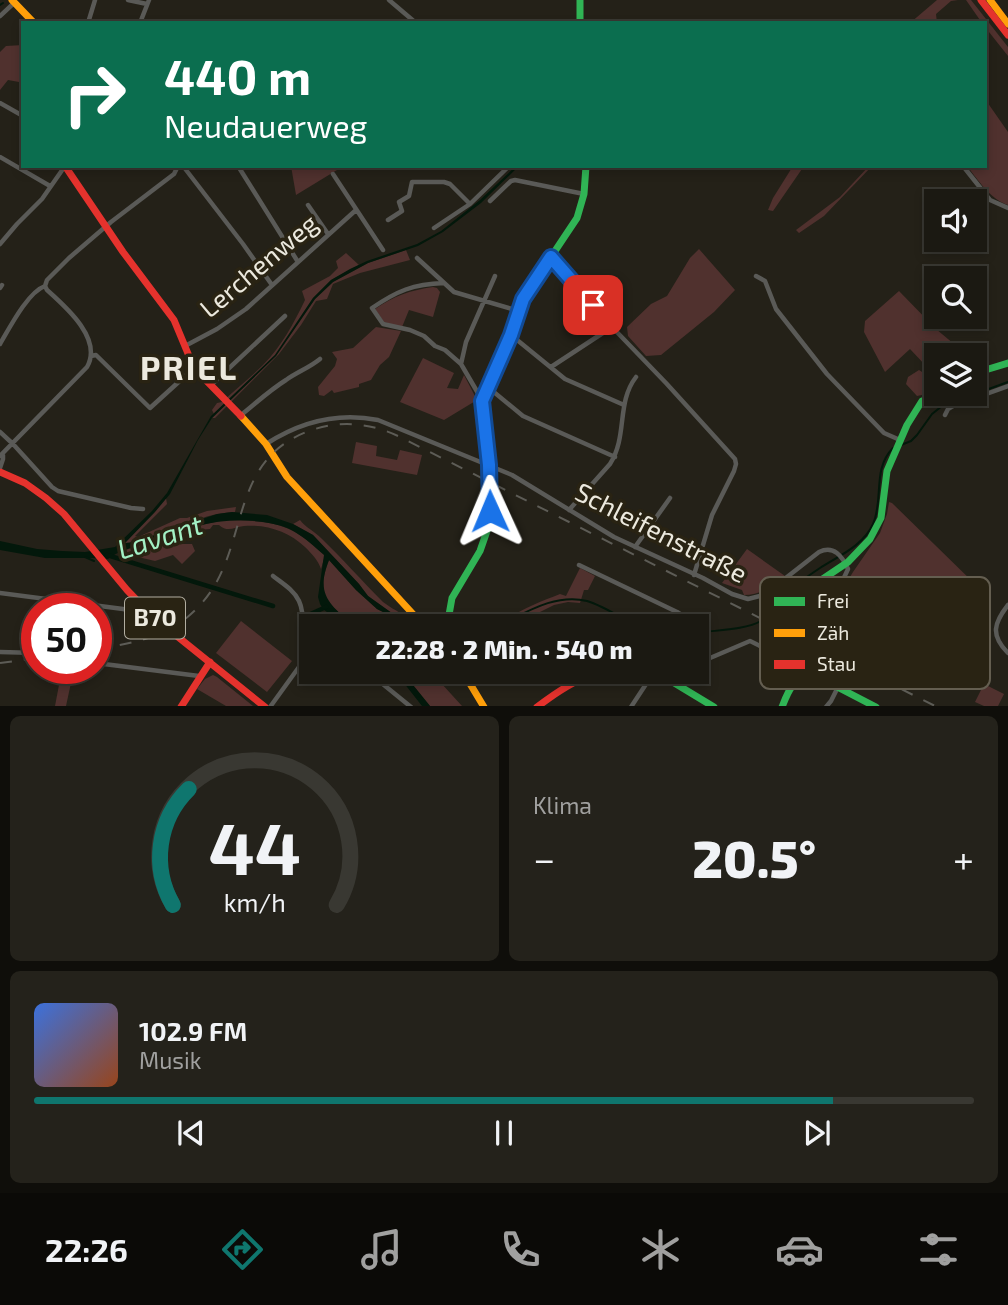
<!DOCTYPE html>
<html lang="de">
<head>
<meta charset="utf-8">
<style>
  body { margin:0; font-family:"Exo 2",sans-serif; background:#24221b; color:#f1f3f6; height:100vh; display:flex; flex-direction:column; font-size:26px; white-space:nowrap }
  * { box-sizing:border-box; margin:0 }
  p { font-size:23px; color:#a0a09f }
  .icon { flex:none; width:38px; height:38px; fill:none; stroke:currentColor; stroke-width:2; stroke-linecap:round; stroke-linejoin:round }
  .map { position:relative; height:706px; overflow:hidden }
  .panel { display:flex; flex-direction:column; gap:10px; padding:10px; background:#0f0e0a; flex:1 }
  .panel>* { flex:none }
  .hud { position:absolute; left:21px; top:21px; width:966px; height:147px; border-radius:0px; box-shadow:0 4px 10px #0003,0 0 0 2px #393832; background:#0b6e4f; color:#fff; overflow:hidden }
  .fabs { position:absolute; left:924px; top:189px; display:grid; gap:14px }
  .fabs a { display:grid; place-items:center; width:63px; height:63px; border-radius:0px; background:#1b1912; box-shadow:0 4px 10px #0003,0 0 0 2px #393832; font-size:35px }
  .speed { position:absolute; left:21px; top:593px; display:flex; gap:14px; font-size:35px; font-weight:700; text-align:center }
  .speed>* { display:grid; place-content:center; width:91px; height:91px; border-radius:50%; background:#1b1912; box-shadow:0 4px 10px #0003,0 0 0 2px #393832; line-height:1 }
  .speed .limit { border:10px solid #d22; background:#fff; color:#111 }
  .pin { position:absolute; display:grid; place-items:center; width:60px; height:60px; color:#fff; margin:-30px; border-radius:14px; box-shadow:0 4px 10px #0006 }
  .me { position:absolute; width:77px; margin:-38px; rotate:359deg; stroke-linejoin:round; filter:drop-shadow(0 0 5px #0008) }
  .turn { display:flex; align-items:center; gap:24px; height:147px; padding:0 28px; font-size:32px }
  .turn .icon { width:91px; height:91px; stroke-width:2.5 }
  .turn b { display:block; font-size:49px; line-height:60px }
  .big { font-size:52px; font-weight:800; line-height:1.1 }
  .panel .widget { flex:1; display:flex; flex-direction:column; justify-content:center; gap:10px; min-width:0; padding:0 24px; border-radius:10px; background:#24221b }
  .panel .dial { align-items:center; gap:0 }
  .dial svg { height:182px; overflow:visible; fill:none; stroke:#393832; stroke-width:7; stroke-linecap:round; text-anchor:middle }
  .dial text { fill:#f1f3f6; stroke:none }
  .song { display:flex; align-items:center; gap:21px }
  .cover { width:84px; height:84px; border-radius:10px; background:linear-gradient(135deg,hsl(220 70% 55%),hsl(20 70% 35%)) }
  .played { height:7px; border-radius:4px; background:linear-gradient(90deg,#0f766e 85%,#393832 85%) }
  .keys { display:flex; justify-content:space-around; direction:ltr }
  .heat { display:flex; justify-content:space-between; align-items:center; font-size:38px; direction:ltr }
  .panel .tiles { flex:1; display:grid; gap:10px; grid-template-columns:1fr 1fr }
  .widget:last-child { grid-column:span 2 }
  .trip { position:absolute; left:299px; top:614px; width:410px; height:70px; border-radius:0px; background:#1b1912; box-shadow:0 4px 10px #0003,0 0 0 2px #393832; font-weight:800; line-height:70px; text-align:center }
  .dock { display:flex; height:112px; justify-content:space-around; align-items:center; background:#0b0a07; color:#a0a09f }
  .dock .icon { width:49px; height:49px }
  .dock .active { color:#0f766e }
  .dock b { font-size:32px; color:#f1f3f6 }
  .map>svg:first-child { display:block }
  .green { fill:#50312e }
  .water { fill:#03180b }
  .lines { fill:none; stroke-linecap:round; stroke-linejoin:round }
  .stream { stroke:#03180b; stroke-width:2 }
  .canal { stroke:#03180b; stroke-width:4.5 }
  .secondary-tunnel { stroke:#423f36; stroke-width:6; stroke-dasharray:6 3; stroke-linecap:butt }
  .street { stroke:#5a5a57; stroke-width:4.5 }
  .fast { stroke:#30b455; stroke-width:7 }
  .slow { stroke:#ff9f0a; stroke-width:7 }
  .jam { stroke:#e5322d; stroke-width:7 }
  .rail { stroke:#5d5c56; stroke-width:2; stroke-dasharray:12 12; stroke-linecap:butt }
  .route-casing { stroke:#114b97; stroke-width:18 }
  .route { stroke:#1a73e8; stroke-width:12 }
  .labels { text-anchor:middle; stroke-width:7; stroke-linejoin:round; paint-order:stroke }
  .shield { fill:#292313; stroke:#b2aea1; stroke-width:2 }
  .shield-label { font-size:24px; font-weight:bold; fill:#ece9de }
  .street-label { font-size:26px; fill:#ece9de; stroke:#292313 }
  .water-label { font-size:28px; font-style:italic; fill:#a3f1c5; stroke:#292313 }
  .district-label { font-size:33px; font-weight:bold; letter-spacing:2px; fill:#ece9de; stroke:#292313 }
  .key { fill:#292313; stroke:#645e50; stroke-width:2 }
  .key-label { font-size:19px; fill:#ece9de }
</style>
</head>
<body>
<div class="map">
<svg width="1008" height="707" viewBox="0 0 1008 707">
  <rect width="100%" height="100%" fill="#242118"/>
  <!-- green -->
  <path class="green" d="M937,0H958L951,1L936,14L937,23H910Z
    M966,0H971L1008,47V56L985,27V23H982Z
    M23,45V76L19,82L8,80L0,90V52L6,46Z
    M985,99L1008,132V205C990,199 979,181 967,166H985Z
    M291,166H340L337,170L296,195Z
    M793,166H804L773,211L768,210L773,198Z
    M869,166H872L824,216L799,233L796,230L840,197Z
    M699,249L735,290L714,312L661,355L646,356L628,336L627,327L651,304L667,296L690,258Z
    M406,250L410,260L360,273L333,284L327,299L316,301L301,325L279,354L215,418H212L276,356L315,299L333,282L368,263Z
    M346,253L359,265L331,280L313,298L275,355L214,414L212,410L217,403L222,402C235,390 250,378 263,365C281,347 294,323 305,300L302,291L330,276L338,268L336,261Z
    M433,287L437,288L440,292L433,317L409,310L402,327L384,322L375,309C394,296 411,290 433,287Z
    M899,291L936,329L954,344L946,355H936V360L933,357L926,366L910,349L885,372L864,332L865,321Z
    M376,327L401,331L389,357L380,365L371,380L359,384V387L334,393L332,390L324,396L319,395L318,387L335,366L337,359L332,352L353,348Z
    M423,358L454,373L447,388L458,389L464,375L477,400L444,420L400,402Z
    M919,370C926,374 936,384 936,392L917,396L906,384L908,377Z
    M356,442L377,446L376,456L397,460L400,450L422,455L417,475L352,463Z
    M166,498L167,504L135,536L138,537L180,518H187L207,511L236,507L235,512C197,513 162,538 124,544Z
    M889,502L892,503L977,586L931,635L896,622L897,619L866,600L841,592L853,572L880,533L887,514Z
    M227,520C249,521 273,520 293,531C305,537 315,547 325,555L321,569C318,560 312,554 305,547C289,532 267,524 244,526C234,527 228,533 219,525H213L210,529C195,531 185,529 177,544H192L195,551L182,564L173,555L155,561L121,553L123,551C157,539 191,525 227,520Z
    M300,520C305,527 314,531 321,538C342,558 362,581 383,602C396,612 405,613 415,626H410L368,596L359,584L313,535L293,524Z
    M747,549L785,576C772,586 761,595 744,595L742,590L722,583Z
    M329,560L356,590L377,609L391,616L401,626H354C328,603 315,597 329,560Z
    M580,568L595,576L588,590H584L580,603L568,602L554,605L512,626H473L480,618L503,623C520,609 540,602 560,594L566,596Z
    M241,621L292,661L267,692L216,653Z
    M62,669H74L66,706H55Z
    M416,672H436L441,683L462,706H430L413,685Z
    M213,675L217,677L253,706H226L197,689L205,679Z
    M984,684L1004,694L998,706H984L975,702Z"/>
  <!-- water -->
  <path class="water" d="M516,166H519L481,203L443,232L418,246L368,263L333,282L315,299L276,356L212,418L198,440L170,494L155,512L125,543L134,542L217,514L232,512L267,515L293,524L313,535L359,584L368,596L410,626H401L391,616L377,609L356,590L329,560C315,595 330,604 354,626H345L323,609L320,604L318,597L324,555C315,547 305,538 295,532C286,526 274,524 263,522C223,516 190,527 152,540C139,545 118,551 108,559L92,558H45L0,550V541L37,549L62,551L85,552L115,547L152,511L167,493L211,416L275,355L313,298L331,280L350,269L367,261L417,244L441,231L480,200Z
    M399,672H416L413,685L430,706H422L400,678Z"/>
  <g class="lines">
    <!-- stream -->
    <path class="stream" d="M0,5L3,3
      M901,445L911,441L917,435L932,414L942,406L1008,382
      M85,557L94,561
      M498,626C525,613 555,593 587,601C604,606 621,618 637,626
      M697,633C715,630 745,630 761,621C772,615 776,602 786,593C796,584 808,576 820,568C839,556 864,545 873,524C884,499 872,469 893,448"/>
    <!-- canal -->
    <path class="canal" d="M107,555L273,606
      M306,616L326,607"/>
    <!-- secondary-tunnel -->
    <path class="secondary-tunnel" d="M786,622L789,633L798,645"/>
    <!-- street -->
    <path class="street" d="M128,0L147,4
      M389,0L416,23
      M0,16L14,3
      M88,23L95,0
      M140,23L149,0
      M0,103L23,116
      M0,157L50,186
      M183,166L243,244L272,285
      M238,166L298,262
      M963,166L990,200L1008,208
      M333,174L383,250
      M490,201L511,181L515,180L584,194
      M308,205L328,234
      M388,220L402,211L399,202L409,196L412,182H444L450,184L470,204
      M434,228L470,204L509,166
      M0,244L17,224L42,199L65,166
      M551,257L612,327L666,383L735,459L736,464L734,471L712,515L694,575
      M417,258L454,292L519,311
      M756,276L765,281L776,309L827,374L884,433L900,440
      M444,283C413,284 397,291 372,308L383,324L410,330L424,336L435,346L445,350L461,364L482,400
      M0,288L2,285
      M511,335L565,379L624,405
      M0,344C10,327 28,292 45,286L47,280L69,258L111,222L174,174L178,166
      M185,346L217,329L246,309L356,210
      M91,356L96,355L150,408L194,368
      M461,364L466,342L495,276
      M551,367L612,327
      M211,385L285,316
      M489,388L523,416L615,457
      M241,415C256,403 270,390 286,380C297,372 309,368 320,359
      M945,415L948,409L953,406L1008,386
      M0,432L13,444L52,487L58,491L131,508L143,509
      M266,444C300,422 338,412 378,420L512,475L614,537L703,578L732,594L748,599L764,595L819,552C834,545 842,556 848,569L822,625
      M0,456L87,367C103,339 66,307 47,290L45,286
      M0,468L3,459V455
      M569,510L610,464C628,436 616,403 636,377
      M635,547L670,498
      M579,565L677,612L688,619L695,626
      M273,576C282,583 294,590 299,601C305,614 298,616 312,627
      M0,593L123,609C137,611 144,621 155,627L161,625
      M1008,605C994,623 990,635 1008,653
      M696,629L705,660
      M0,652L37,653
      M96,663L199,676
      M696,664L750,641C765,648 791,663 799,677
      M368,672L411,707
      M671,681L678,672
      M270,707L312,649
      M631,707L652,675
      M826,707L831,701L838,687"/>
    <!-- fast -->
    <path class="fast" d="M580,0V23
      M975,376L982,371L1008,363
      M786,622L788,609L793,599L848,562L870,539L881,518L887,471L907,425L922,401L942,394
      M447,626L452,598L480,551L488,528L490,511L489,465L482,401L511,335L523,299L577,218L584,194L586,166
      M809.5 676a5.5 5.5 0 1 1 11 0a5.5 5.5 0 1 1-11 0Z
      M643,672L671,681L714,707
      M820,678L876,707
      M782,707C788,692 792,679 810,676"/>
    <!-- slow -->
    <path class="slow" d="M12,0L34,23
      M990,0L1008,24
      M241,416L266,444L287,477L424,626
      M463,672L484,707"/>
    <!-- jam -->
    <path class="jam" d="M981,0L1008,35
      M65,166L123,252L174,320L194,368L241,416
      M0,472L25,483L46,498L64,514L127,590L152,616L265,707
      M798,645L814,658L816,670
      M181,707L210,662
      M537,707C557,692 576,679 600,672"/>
    <!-- rail -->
    <path class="rail" d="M96,649C136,643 173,636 201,604C252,548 225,457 315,429C344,420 372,424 398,436L937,707
      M0,663L37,658"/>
  </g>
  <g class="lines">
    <!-- route casing -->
    <g class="route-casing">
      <path id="route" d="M490,511L489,465L482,401L511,335L523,299L551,257L593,305"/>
    </g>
    <!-- route -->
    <use href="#route" class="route"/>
  </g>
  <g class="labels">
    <!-- shield labels -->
    <rect class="shield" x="125" y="597.5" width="60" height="41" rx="5"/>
    <g class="shield-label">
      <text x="155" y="626">B70</text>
    </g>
    <!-- street labels -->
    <g class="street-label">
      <text transform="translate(259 266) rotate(-40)" y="9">Lerchenweg</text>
      <text transform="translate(661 533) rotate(27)" y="9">Schleifenstraße</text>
    </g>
    <!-- water labels -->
    <g class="water-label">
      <text transform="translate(160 537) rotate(-18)" y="10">Lavant</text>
    </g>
    <!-- district labels -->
    <g class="district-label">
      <text x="189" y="380">PRIEL</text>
    </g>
  </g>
  <!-- legend -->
  <rect x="760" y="577" width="230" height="112" rx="10" class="key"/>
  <rect x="774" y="597" width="31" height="9" fill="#30b455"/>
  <rect x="774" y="629" width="31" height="8" fill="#ff9f0a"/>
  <rect x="774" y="660" width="31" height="9" fill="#e5322d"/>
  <g class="key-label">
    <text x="817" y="608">Frei</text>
    <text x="817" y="640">Zäh</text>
    <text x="817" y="671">Stau</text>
  </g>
</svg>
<div class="fabs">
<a><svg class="icon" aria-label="sound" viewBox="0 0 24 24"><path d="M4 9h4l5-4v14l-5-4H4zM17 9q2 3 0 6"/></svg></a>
<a><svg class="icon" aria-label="search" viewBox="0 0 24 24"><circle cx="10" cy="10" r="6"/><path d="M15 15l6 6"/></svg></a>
<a><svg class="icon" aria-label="layers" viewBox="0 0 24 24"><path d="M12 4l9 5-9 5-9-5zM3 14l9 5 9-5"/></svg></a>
</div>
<div class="speed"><div class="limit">50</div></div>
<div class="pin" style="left:593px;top:305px;background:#d93025"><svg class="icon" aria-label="arrive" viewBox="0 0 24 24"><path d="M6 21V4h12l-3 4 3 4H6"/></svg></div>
<svg class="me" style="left:490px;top:511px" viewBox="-20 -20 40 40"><path d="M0-17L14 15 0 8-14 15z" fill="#1a73e8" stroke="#fff" stroke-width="4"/></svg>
<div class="trip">22:28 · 2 Min. · 540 m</div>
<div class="hud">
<div class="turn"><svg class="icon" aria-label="right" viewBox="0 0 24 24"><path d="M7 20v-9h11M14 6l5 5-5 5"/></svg><div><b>440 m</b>Neudauerweg</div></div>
</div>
</div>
<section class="panel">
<div class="tiles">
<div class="widget dial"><svg viewBox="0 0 100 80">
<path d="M14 69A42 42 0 1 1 86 69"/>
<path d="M14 69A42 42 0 0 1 21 18" stroke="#0f766e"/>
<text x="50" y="56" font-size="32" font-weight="700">44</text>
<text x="50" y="72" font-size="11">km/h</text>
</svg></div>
<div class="widget"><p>Klima</p>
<div class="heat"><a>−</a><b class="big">20.5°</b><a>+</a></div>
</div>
<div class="widget">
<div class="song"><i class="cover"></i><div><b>102.9 FM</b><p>Musik</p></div></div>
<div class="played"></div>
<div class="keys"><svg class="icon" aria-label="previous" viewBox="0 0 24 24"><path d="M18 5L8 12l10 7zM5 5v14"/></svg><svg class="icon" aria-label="pause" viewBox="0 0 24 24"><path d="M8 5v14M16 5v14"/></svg><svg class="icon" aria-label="next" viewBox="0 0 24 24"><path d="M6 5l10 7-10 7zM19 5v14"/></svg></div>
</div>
</div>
</section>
<nav class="dock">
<b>22:26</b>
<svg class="icon active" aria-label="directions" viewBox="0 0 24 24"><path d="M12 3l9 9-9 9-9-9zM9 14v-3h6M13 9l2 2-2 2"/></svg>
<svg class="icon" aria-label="music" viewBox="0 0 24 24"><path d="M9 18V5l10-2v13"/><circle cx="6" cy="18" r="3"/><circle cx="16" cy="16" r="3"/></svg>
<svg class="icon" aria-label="phone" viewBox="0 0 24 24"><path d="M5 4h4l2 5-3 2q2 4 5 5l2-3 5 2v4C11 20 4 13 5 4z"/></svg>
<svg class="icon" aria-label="climate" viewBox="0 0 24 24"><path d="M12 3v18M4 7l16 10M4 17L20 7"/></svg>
<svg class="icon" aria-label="car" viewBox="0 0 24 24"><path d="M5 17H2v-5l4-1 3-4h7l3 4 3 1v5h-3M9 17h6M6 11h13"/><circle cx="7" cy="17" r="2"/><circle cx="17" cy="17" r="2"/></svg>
<svg class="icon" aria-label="filters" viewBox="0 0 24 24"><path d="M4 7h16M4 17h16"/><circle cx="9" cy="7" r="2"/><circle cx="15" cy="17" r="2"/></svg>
</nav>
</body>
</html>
